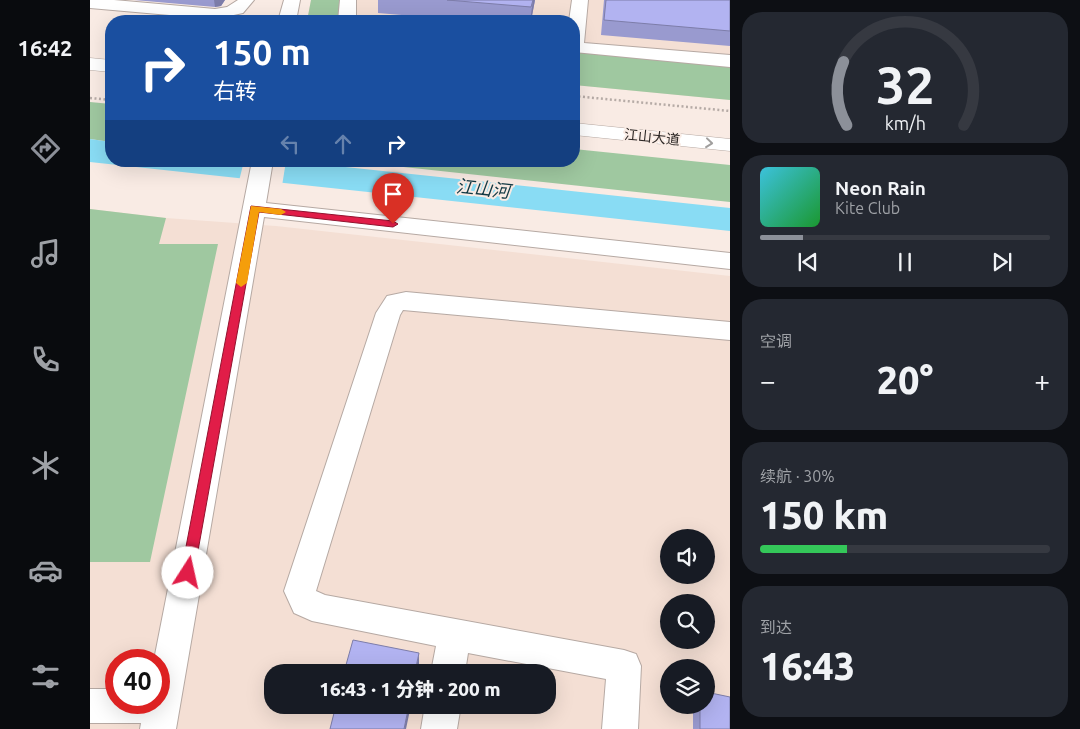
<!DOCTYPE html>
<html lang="zh">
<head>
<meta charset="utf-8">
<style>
  body { margin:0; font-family:Ubuntu,"Noto Sans SC",sans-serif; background:#242831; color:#f1f3f6; height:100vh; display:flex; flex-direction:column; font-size:19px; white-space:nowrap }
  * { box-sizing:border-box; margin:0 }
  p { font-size:16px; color:#9ea1a6 }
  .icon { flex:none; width:28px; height:28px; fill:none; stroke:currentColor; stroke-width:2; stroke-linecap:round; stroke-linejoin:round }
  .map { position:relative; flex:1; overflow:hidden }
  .sheet { display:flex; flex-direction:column; gap:12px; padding:12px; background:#0d0f14; width:350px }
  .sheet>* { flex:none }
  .guide { position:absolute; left:15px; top:15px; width:475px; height:152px; border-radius:20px; box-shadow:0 5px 20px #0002; background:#1a4fa0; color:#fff; overflow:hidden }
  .buttons { position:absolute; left:570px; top:529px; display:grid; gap:10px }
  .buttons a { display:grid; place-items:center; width:55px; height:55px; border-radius:50%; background:#171b24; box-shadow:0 5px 20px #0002; font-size:25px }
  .speed { position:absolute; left:15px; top:649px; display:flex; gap:10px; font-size:25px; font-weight:700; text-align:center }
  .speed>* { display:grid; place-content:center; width:65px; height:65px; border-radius:50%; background:#171b24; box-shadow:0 5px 20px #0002; line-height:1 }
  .speed .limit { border:8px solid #d22; background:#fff; color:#111 }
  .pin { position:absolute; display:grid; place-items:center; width:42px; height:42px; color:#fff; margin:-51px -21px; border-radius:50% 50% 50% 0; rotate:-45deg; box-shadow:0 0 5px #0007 }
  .pin .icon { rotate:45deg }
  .me { position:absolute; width:55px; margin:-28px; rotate:10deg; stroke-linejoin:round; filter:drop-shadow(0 0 4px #0008) }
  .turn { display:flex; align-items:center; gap:18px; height:105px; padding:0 25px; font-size:22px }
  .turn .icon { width:65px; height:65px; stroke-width:2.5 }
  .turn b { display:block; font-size:35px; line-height:42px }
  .lanes { display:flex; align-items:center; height:48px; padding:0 25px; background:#0003; justify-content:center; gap:25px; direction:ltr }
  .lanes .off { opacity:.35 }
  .big { font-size:38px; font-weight:800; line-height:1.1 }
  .sheet .widget { flex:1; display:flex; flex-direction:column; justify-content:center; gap:8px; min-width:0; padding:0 18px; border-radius:20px; background:#242831 }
  .sheet .dial { align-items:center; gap:0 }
  .dial svg { height:130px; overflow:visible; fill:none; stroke:#363941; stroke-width:7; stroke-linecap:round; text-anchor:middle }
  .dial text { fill:#f1f3f6; stroke:none }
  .song { display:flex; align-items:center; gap:15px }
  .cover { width:60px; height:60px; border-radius:8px; background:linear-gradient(135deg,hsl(190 70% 55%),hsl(130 70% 35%)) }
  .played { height:5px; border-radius:2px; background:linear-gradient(90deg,#8c9099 15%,#363941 15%) }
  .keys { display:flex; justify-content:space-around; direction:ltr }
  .heat { display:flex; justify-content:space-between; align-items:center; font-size:28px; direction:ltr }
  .charge { height:8px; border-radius:4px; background:linear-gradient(90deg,#34c759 30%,#363941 0) }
  .trip { position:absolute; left:174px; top:664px; width:292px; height:50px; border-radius:20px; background:#171b24; box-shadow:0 5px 20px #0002; font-weight:800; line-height:50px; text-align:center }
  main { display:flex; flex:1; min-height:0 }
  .menu { display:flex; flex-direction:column; width:90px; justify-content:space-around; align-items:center; background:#090b0e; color:#9ea1a6 }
  .menu .icon { width:35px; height:35px }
  .menu .on { color:#8c9099 }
  .menu b { font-size:22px; color:#f1f3f6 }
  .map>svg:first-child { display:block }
  .built { fill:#f4dfd4; fill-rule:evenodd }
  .green { fill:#9fc8a0 }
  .water { fill:#89dcf4 }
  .pier { fill:#f9ebe4 }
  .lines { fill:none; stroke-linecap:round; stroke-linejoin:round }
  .minor-casing { stroke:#b6a9a3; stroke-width:2 }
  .major-casing { stroke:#b6a9a3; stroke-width:1 }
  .path { stroke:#b6aba6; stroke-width:2.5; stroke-dasharray:2 2.5; stroke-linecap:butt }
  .minor { fill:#fff; fill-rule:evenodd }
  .major { fill:#fff; fill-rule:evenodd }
  .wall { fill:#999acf }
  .shaded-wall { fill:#7d7da9 }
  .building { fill:#b2b3f1; stroke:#7d7da9 }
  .oneway { stroke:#a09e9d }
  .route { fill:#e11d48; stroke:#92132f }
  .slow { fill:#f59e0b }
  .labels { text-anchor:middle; stroke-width:4; stroke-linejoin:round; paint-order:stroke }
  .far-street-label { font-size:14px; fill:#2c2725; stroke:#f9ebe4 }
  .water-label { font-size:18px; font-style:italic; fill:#123944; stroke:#f9ebe4 }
</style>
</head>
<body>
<main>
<nav class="menu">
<b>16:42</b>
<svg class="icon on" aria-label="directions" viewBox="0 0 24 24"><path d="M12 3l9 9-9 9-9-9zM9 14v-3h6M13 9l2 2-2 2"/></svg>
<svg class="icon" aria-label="music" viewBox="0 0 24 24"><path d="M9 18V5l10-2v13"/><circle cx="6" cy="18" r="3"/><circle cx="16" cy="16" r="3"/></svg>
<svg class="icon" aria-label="phone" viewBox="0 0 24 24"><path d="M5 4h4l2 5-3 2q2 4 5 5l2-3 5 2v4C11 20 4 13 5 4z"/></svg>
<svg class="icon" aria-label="climate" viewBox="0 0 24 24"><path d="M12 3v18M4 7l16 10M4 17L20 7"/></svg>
<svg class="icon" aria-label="car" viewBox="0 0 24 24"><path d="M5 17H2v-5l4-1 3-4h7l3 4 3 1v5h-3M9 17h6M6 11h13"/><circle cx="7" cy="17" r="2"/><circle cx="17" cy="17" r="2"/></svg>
<svg class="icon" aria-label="filters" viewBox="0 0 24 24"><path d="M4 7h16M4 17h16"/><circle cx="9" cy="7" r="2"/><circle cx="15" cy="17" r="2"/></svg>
</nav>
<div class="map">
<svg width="640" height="729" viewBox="0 0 640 729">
  <rect width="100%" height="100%" fill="#f9ebe4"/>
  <!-- built -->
  <path class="built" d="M221,0H640V100L484,85V21H217Z
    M0,209L76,218L186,226L640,276V729H0ZM579,538H616V575H579ZM579,602H616V640H579ZM26,660H69V702H26ZM579,668H616V705H579ZM182,672H458V705H182Z"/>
  <!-- green -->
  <path class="green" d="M221,0H254L252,21H217Z
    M484,50L640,64V100L484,85Z
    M0,102L21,104V142L0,139Z
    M484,149L640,165V202L258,161H484Z
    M0,209L76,218L69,244H128L60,562H0Z"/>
  <!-- water -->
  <path class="water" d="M0,139L21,142V161H199L640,208V231L0,162Z"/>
  <!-- pier -->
  <path class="pier" d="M154,161H196L192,186L149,181Z"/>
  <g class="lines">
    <!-- minor casing -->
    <g class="minor-casing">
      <path id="minor" d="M0,0H24L125,9L137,7L148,0H164L153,13L125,19L0,8Z
        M194,0H210L206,21H188Z
        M250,0H266V21H248Z
        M482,0H498L494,43L640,55V67L484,52V21H479Z
        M162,161H183L176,203L640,253V269L174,217L86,729H50L51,723H0V689H26V702H69V660H64Z
        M316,292L640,322V340L313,310L310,315L226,591L235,595L534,650L546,654L551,666L548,729H512L516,679L378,653L375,672H341L346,646L222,621L204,613L194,591L286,313L297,296Z
        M335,705H371L367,729H331Z"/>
    </g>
    <!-- major casing -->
    <g class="major-casing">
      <path id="major" d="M0,58L21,60V72L0,70Z
        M484,123L640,139V151L484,135Z"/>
    </g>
    <!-- path -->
    <path class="path" d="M484,96L640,111
      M0,98L21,100"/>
    <!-- minor -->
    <use href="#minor" class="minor"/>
    <!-- major -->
    <use href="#major" class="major"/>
  </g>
  <!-- wall -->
  <path class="wall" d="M44,0H135L131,6L125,7Z
    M288,0H445L441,21H335V17L288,13Z
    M514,0H640V46L511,35Z
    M603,705H616L640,729H603Z"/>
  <!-- shaded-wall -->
  <path class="shaded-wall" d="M124,0H135L131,6L125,7Z
    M443,0H445L441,21H440Z
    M329,653V665L327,672H325Z
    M319,705H321L316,729H314Z"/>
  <!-- building -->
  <path class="building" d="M357,0H443L441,7Z
    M516,0H640V31L514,20Z
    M263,640L329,653L325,672H254Z
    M616,692L640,697V729H610V705H616Z
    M246,705H319L314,729H240Z"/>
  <!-- one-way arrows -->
  <defs><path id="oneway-chevron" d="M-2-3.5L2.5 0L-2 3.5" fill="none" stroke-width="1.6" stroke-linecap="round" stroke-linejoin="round" transform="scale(1.25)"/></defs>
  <use class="oneway" href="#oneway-chevron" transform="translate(619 143) rotate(6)"/>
  <!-- route -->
  <path class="route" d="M161,206L303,221L308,224L303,227L169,212L104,573L102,577L98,579L93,577L91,573Z"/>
  <!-- slow -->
  <path class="slow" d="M161,206L191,209L196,212L191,215L169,212L157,283L151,287L146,283Z"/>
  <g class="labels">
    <!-- far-street labels -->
    <g class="far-street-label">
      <text transform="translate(562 137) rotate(6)" y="5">江山大道</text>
    </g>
    <!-- water labels -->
    <g class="water-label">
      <text transform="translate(393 189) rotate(6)" y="6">江山河</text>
    </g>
  </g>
</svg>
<div class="buttons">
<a><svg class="icon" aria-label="sound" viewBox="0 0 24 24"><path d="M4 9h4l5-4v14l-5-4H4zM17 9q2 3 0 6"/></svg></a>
<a><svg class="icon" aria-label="search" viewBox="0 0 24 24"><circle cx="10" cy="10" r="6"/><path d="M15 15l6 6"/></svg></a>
<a><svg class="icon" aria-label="layers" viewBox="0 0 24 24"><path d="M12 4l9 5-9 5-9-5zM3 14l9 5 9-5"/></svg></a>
</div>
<div class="speed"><div class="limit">40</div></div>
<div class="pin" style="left:303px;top:224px;background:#d93025"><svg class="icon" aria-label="arrive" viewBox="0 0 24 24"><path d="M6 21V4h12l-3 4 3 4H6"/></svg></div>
<svg class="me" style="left:98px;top:573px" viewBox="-20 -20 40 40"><circle r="19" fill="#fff"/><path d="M0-13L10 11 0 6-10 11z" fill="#e11d48"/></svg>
<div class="trip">16:43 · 1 分钟 · 200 m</div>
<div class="guide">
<div class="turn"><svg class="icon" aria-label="right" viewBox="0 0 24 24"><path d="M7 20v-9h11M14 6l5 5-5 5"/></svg><div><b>150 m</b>右转</div></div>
<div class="lanes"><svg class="icon off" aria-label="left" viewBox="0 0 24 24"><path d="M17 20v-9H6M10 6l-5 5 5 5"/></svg><svg class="icon off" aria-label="ahead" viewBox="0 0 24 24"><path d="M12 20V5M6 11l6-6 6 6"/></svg><svg class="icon" aria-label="right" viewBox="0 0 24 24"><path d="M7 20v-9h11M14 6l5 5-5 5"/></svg></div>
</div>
</div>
<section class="sheet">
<div class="widget dial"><svg viewBox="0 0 100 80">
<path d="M14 69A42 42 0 1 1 86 69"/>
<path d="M14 69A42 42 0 0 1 12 30" stroke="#8c9099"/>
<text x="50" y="56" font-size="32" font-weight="700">32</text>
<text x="50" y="72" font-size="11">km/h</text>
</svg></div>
<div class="widget">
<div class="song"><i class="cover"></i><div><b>Neon Rain</b><p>Kite Club</p></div></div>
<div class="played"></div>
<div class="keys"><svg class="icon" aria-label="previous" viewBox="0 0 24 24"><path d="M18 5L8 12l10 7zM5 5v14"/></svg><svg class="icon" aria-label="pause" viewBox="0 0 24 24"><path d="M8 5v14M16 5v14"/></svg><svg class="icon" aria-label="next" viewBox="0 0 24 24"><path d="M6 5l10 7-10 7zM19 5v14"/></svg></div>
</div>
<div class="widget"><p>空调</p>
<div class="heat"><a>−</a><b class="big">20°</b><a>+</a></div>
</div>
<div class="widget"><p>续航 · 30%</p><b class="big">150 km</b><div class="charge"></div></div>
<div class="widget"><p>到达</p><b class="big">16:43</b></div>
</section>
</main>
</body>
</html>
